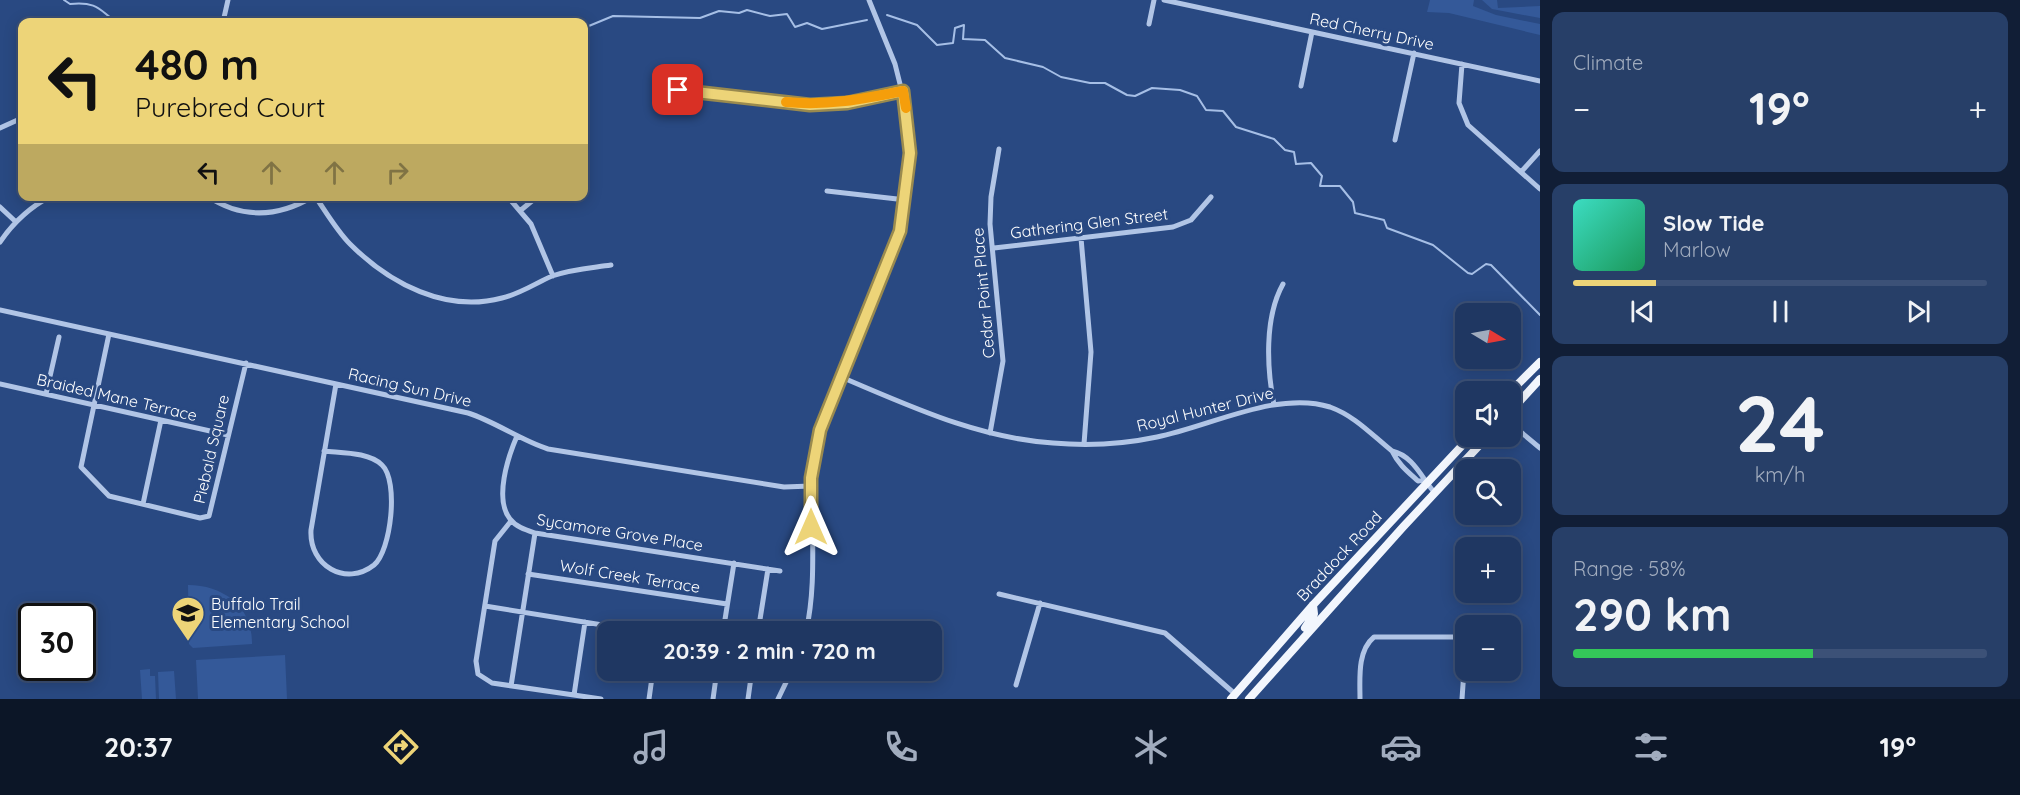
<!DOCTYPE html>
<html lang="en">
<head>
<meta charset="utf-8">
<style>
  body { margin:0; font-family:Quicksand,sans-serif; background:#273f68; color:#f1f3f6; height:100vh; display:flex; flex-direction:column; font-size:22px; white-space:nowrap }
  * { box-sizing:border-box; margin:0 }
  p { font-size:20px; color:#a1acbe }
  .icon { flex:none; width:33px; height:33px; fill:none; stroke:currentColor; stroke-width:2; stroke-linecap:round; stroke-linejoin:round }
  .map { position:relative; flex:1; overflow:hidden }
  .drawer { display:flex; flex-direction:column; gap:12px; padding:12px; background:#111e36; width:480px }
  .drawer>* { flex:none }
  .guide { position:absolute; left:18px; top:18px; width:570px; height:183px; border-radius:12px; box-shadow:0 3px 15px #0003,0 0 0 2px #3c5177; background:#edd478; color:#111; overflow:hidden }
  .needle { width:39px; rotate:100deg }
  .buttons { position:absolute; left:1455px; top:303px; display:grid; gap:12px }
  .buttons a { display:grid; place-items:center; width:66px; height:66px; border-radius:12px; background:#1f3762; box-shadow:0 3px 15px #0003,0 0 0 2px #3c5177; font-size:30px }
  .speed { position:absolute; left:18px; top:603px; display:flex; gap:12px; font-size:30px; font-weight:700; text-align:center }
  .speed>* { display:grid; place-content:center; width:78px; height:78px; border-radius:50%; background:#1f3762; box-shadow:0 3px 15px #0003,0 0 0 2px #3c5177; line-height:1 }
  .speed .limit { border:3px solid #111; border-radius:9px; background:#fff; color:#111 }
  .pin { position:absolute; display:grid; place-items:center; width:51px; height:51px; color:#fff; margin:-26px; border-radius:12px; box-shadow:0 3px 9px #0006 }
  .me { position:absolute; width:66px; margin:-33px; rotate:0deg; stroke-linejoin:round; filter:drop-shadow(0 0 4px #0008) }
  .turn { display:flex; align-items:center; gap:21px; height:126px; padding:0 18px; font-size:27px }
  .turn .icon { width:78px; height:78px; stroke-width:2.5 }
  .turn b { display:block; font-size:42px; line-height:51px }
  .lanes { display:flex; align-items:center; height:57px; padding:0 18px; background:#0003; justify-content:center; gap:30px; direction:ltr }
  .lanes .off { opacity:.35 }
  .big { font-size:45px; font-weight:700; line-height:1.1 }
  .drawer .card { flex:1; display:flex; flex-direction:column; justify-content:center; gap:9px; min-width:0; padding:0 21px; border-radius:12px; background:#273f68 }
  .drawer .dial { align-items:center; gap:0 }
  .dial b { font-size:78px; line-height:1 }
  .song { display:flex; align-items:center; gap:18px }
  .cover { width:72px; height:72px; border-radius:9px; background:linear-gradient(135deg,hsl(170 70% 55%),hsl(150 70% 35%)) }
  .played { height:6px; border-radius:3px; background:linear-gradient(90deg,#edd478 20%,#3c5177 20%) }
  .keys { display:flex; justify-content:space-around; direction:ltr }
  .heat { display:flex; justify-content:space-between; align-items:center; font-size:33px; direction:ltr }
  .charge { height:9px; border-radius:4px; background:linear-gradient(90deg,#34c759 58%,#3c5177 0) }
  .trip { position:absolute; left:597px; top:621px; width:345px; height:60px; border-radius:12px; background:#1f3762; box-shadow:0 3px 15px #0003,0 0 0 2px #3c5177; font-weight:700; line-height:60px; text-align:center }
  .menu { display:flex; height:96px; justify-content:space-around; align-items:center; background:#0c1627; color:#a1acbe }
  .menu .icon { width:42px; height:42px }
  .menu .selected { color:#edd478 }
  .menu b { font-size:27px; color:#f1f3f6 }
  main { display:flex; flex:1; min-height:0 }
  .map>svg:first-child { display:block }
  .green { fill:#345999 }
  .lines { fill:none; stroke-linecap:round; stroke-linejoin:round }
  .stream { stroke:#a6bfe6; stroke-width:2 }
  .minor { stroke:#b1c5e6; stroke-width:5 }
  .primary { stroke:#f2f6fd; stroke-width:8 }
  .route-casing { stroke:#9a8a4e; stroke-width:15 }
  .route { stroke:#edd478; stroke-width:10 }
  .slow { stroke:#f59e0b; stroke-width:10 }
  .labels { text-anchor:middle; stroke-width:6; stroke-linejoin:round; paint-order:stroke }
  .street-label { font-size:16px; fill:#fff; stroke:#294982 }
  .poi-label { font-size:16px; fill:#fff; stroke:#294982; text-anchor:start }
</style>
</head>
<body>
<main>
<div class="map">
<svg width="1540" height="699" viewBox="0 0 1540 699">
  <rect width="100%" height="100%" fill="#294982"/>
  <!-- green -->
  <path class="green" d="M1430,0H1474L1473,6L1496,15L1540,24V35L1449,13L1427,12Z
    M1482,0H1497L1498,8L1540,6V18L1492,9Z
    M188,585C222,585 253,606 252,644L193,648L189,644Z
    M285,655L287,699H198L196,660Z
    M150,669V676H155L156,699H142L140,670Z
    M174,671L176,699H159L158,672Z"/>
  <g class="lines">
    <!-- stream -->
    <path class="stream" d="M64,0L70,4C104,0 102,18 120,22
      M887,15L917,25L937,45L953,43L955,28L964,25L963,39L985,40L1005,58L1043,67L1061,77L1090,83H1105L1127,95L1135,96L1152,88L1180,90L1197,96L1206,110L1223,111L1236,127L1274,139L1285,150L1294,152L1296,164L1311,163L1322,176L1320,186H1340L1353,202L1355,213L1384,220L1387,228L1433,245L1468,273L1472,274L1486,264L1491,265L1540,315
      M122,22L135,19L137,22
      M584,28L613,16L700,18L719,11L739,13L747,10L770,16L787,14L795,27L807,23L822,29L867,20"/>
    <!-- minor -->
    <path class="minor" d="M1164,0L1540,81
      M223,22L228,0
      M1149,24L1154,0
      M1462,64L1459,103L1468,125L1540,189
      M1301,86L1312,32
      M668,92L678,90L810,105L847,103L903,91
      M0,128L22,118
      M1395,140L1414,53
      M1521,172L1540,151
      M827,191L906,200
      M207,196C243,220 279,217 314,196
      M315,196C326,212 337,231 350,244C390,284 446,313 502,298C520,294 536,283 552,276C572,269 591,268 611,265
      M507,196L531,224L553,276
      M0,207L16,222
      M521,210L538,196
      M1081,238L1091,352L1084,444
      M0,242C13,223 30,207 51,196
      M994,248L1173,227L1191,220L1211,197
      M0,310L468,413C496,422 520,440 548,449L784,487L811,486
      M109,334L81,467L109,496L200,518L209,516L246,363
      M841,377C910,406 977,438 1053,443C1087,446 1124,444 1157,437C1209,427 1277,390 1330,407C1355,416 1372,435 1392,451C1414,456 1422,479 1435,493
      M0,384L228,435
      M46,394L59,337
      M1274,405C1267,369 1264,318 1283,284
      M1510,423L1540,448
      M990,433L1003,361L990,224L991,197L999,149
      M517,436C508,457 494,499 510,519C516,527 526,530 535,533L780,571
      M324,451C342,453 369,452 382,465C399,481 391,551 374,565C346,587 309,566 311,530L336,384
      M1392,451C1398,464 1408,472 1418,481L1424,480
      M143,504L161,420
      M511,521L495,541L476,661L478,674L492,683L601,699
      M528,574L727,604
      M999,594L1165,633L1235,694
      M485,606L646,632
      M1470,626L1474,619
      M723,632L734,563
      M758,632L768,569
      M806,632C821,565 804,497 820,431L889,263L901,231L906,200L910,153L907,112L895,64L869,0
      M1016,685L1040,603
      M511,686L535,533
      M574,695L585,622
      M649,699L653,670
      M713,699L717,670
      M748,699L752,670
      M778,699L792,670
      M1360,699C1360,679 1357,651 1374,637H1466
      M1462,699L1466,642"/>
    <!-- primary -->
    <path class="primary" d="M1510,392L1540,362
      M1510,412L1540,379
      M1305,628L1314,614L1313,605
      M1231,699L1313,605L1471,436
      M1249,699L1403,527L1488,436"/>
  </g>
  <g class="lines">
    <!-- route casing -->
    <g class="route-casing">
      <path id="route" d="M678,90L810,105L847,103L903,91L910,153L900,231L820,430L811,478V527"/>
    </g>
    <!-- route -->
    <use href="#route" class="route"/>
    <!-- slow -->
    <path class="slow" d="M786,102C827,106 863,99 903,91L906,108"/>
  </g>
  <!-- icons -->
  <defs>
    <g id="school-pin" transform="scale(1.725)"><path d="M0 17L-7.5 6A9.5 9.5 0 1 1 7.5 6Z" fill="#edd478" stroke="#294982"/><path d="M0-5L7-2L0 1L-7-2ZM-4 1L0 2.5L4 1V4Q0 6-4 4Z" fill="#111"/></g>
  </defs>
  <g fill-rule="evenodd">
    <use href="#school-pin" x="188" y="613"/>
  </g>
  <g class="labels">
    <!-- street labels -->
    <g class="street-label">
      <text transform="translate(1372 31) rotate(12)" y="6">Red Cherry Drive</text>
      <text transform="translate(1089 223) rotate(-7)" y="6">Gathering Glen Street</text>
      <text transform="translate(983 293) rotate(-95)" y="6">Cedar Point Place</text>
      <text transform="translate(410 387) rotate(13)" y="6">Racing Sun Drive</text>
      <text transform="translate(117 397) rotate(13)" y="6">Braided Mane Terrace</text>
      <text transform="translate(1205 409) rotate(-14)" y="6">Royal Hunter Drive</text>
      <text transform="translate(211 449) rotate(-77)" y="6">Piebald Square</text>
      <text transform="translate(620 532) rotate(9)" y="6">Sycamore Grove Place</text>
      <text transform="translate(1339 556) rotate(-47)" y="6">Braddock Road</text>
      <text transform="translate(630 576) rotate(9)" y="6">Wolf Creek Terrace</text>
    </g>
    <!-- poi labels -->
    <g class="poi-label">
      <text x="211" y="610">Buffalo Trail<tspan x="211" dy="18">Elementary School</tspan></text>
    </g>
  </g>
</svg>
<div class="buttons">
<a><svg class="needle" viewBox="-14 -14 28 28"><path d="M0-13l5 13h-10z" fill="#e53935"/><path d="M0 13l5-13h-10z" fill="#a1acbe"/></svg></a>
<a><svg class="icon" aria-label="sound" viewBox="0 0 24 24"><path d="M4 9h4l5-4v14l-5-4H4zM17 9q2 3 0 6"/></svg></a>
<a><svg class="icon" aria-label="search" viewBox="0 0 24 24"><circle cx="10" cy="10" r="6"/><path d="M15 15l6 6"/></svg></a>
<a>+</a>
<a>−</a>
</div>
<div class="speed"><div class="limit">30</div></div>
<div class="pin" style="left:678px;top:90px;background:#d93025"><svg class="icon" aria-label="arrive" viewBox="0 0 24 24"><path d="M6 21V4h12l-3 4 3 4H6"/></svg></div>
<svg class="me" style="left:811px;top:527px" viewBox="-20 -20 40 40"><path d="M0-17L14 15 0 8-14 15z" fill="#edd478" stroke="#fff" stroke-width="4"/></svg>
<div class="trip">20:39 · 2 min · 720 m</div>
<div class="guide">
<div class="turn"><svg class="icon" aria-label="left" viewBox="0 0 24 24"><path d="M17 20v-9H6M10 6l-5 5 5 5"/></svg><div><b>480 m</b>Purebred Court</div></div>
<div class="lanes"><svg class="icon" aria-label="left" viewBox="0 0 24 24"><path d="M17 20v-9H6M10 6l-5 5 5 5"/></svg><svg class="icon off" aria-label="ahead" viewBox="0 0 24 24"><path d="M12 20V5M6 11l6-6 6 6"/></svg><svg class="icon off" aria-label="ahead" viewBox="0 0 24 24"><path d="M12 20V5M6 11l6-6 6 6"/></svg><svg class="icon off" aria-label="right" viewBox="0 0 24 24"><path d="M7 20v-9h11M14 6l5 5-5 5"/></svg></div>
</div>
</div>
<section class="drawer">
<div class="card"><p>Climate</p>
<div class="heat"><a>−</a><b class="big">19°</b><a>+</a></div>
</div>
<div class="card">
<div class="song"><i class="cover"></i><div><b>Slow Tide</b><p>Marlow</p></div></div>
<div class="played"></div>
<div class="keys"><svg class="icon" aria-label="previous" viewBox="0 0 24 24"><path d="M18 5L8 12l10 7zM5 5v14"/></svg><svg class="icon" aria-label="pause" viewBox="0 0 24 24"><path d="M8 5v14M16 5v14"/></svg><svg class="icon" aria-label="next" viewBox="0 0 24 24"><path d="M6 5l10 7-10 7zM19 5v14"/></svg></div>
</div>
<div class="card dial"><b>24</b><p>km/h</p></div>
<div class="card"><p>Range · 58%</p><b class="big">290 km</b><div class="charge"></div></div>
</section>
</main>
<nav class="menu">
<b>20:37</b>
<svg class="icon selected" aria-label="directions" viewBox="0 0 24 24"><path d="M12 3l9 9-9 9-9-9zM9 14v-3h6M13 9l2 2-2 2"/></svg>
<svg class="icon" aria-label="music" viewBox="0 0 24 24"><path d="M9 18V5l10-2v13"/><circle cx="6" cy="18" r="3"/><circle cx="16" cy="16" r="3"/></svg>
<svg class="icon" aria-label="phone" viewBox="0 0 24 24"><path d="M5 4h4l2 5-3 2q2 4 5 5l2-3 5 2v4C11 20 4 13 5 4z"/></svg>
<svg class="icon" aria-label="climate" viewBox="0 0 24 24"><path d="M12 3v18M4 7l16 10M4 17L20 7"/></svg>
<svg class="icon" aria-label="car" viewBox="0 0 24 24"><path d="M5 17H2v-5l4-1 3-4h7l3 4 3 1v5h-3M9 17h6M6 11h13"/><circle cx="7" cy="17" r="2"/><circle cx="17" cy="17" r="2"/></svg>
<svg class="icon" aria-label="filters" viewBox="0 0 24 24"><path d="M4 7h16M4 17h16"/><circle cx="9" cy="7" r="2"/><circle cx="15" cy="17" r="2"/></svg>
<b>19°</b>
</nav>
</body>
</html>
